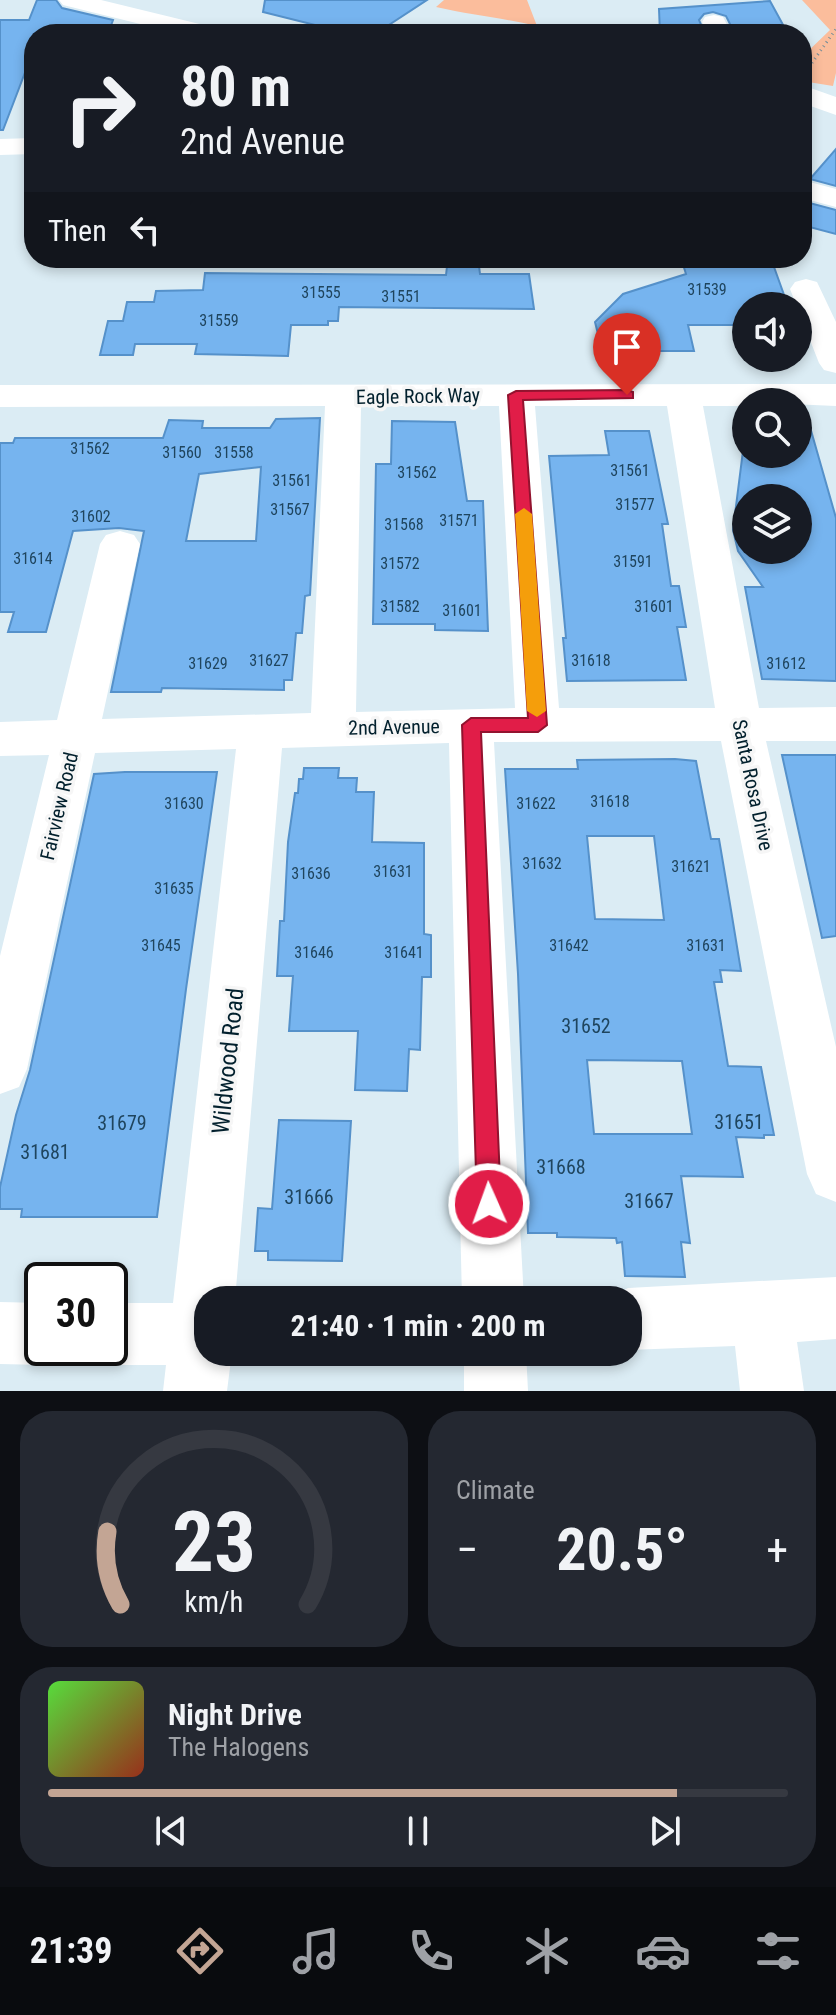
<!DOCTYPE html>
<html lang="en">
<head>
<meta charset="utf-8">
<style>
  body { margin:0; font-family:"Roboto Condensed",sans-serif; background:#242831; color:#f1f3f6; height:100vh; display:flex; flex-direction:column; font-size:30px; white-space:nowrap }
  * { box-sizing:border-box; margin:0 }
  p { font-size:26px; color:#9ea1a6 }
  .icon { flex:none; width:44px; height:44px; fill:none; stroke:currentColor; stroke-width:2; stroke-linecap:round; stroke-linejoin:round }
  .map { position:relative; height:1391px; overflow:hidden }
  .drawer { display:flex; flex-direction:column; gap:20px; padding:20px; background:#0d0f14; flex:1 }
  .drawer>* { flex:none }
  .guide { position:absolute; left:24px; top:24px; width:788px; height:244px; border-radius:32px; box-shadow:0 4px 12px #0003; background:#171b24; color:#f1f3f6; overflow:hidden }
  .tools { position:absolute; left:732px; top:292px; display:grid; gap:16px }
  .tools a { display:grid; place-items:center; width:80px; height:80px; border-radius:50%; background:#171b24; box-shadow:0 4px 12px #0003; font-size:40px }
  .speed { position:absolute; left:24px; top:1262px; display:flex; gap:16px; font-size:40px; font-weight:700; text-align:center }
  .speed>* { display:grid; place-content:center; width:104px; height:104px; border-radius:50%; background:#171b24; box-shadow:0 4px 12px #0003; line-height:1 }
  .speed .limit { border:4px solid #111; border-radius:12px; background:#fff; color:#111 }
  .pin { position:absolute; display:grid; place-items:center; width:68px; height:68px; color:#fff; margin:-82px -34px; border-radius:50% 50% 50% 0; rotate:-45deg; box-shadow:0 0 8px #0007 }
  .pin .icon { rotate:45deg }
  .me { position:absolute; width:88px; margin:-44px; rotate:358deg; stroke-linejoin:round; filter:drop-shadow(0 0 6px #0008) }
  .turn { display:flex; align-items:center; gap:28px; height:168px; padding:0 24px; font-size:36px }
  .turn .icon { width:104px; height:104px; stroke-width:2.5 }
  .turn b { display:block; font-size:56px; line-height:68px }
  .then { display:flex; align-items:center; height:76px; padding:0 24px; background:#0003; gap:16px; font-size:30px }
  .big { font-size:60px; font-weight:700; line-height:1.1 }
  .drawer .tile { flex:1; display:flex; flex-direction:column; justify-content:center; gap:12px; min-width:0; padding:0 28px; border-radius:32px; background:#242831 }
  .drawer .dial { align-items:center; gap:0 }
  .dial svg { height:208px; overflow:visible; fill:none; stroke:#363941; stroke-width:7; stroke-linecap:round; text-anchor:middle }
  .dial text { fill:#f1f3f6; stroke:none }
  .song { display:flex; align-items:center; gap:24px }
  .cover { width:96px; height:96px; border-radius:12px; background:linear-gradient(135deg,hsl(110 70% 55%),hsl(10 70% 35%)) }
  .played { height:8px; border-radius:4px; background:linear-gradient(90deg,#c3a594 85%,#363941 85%) }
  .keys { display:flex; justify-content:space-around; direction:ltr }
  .heat { display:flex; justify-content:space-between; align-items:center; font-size:44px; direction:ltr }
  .drawer .tiles { flex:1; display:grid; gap:20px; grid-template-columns:1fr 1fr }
  .tile:last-child { grid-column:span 2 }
  .trip { position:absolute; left:194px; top:1286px; width:448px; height:80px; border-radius:32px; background:#171b24; box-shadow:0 4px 12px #0003; font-weight:700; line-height:80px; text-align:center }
  .menu { display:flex; height:128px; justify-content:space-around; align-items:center; background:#090b0e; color:#9ea1a6 }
  .menu .icon { width:56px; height:56px }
  .menu .current { color:#c3a594 }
  .menu b { font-size:36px; color:#f1f3f6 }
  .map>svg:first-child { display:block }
  .green { fill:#fbbd9c }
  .building { fill:#76b4ef; stroke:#5591ca; stroke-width:2; fill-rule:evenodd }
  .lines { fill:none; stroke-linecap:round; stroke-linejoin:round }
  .path { stroke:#768d97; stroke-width:3; stroke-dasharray:1 4; stroke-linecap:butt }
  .minor { fill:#fff; fill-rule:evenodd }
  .route { fill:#e11d48; stroke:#92132f; stroke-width:2 }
  .slow { fill:#f59e0b }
  .labels { text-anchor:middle; stroke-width:7; stroke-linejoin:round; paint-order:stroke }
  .number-label { font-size:16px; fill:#1f455e }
  .street-label { font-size:20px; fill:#02202d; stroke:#f6f6f6 }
  .near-number-label { font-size:20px; fill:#1f455e }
  .near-street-label { font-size:24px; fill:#02202d; stroke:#f6f6f6 }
</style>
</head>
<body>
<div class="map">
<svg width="836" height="1391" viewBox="0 0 836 1391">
  <rect width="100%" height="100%" fill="#dbecf4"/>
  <!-- green -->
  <path class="green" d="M444,0H527L537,26C503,18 471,15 436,7Z
    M802,0H836V73L833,86L802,81V57L830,30Z"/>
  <!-- building -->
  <path class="building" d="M37,0H56L62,8L113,20L108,34H34V49L3,130H0V20H29Z
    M265,0H427L375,34H351L263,12Z
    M770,1L787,32L735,34L726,16L713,12L704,14L699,20L705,34H660L659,9Z
    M836,149V186L810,179Z
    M802,201L836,210V234L802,225Z
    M448,258H478L480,274H529L534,309L339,307L338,321H328V325H291L288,356L195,354L197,344H135L133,355H100L108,321H123L127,302H154L156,291L203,290L205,273L446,275Z
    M681,258H715L717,267H774L788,306H746V325H688L694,351H659L656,340L602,350L595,322L623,294L686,274Z
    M798,413H806L836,518V681L762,679L745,587H763L738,551L733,530L746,427V454H798ZM746,498H798V550H746Z
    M320,418L310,595L305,596L302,633H296L292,680H284V690L162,688L161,692H111L144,531L119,528L73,531L46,632H8L14,612H0V443H13L15,438H163L169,420L203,421L202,428H270L276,419ZM261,467L256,541H186L199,474Z
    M392,421L455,422L467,501H483L488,631L435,630V624H373L376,464H391Z
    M605,431H649L668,524H662L671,586H679L686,627H677L686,680L567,681L563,638H566L549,456L609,455Z
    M782,755H836V936L822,938Z
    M675,759L696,761L711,839H719L730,904L741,971L720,970L722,982H714L728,1066L761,1067L774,1135H764V1138L736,1137L743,1177L681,1176L690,1243L681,1242L685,1277L625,1276L622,1242L617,1243L616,1238L557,1237V1233H528L518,974L505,769H578L577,760ZM587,836H654L664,920L595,919ZM587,1060L682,1061L692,1134H594Z
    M304,768H339L338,778H357L356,792H374L372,842L424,843V934L431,935V977H422L420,1050L409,1049L407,1091L355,1090L358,1031H289L293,976H277L280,921H284L288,842L295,793H298L299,779H303Z
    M125,772H217L186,989L157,1217H21L22,1209H0V1187L16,1115L30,1070L94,774Z
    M279,1120L351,1121L342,1261L268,1260V1251H255L258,1208L272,1209Z"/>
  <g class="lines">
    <!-- path -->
    <path class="path" d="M809,67L836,29"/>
    <!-- minor -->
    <path class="minor" d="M59,0H101L220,29L223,34H181L63,5Z
      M714,15L723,17L732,34H708L702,22L705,17Z
      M802,85L836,97V115L802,103Z
      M34,138V154L0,155V139Z
      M802,180L836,189V207L802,198Z
      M806,279L817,282L836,322V373L824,370L819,363L790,289L795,282Z
      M836,384V406L746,402V406H703L759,708L836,707V741H766L836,1047V1202L816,1194L807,1174L721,741L494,742L524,1300H462L449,743L282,748L235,1300H208V1352H232L227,1391H163L166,1365H110L88,1356L85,1348H110V1303H173L236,749L95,753L27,1069L19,1087L0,1094V956L49,755L0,756V722L57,720L100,544L106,535L120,531L134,535L140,544L102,719L311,713L325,406L0,407V385ZM361,406H499L515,708L356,712ZM535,406H667L715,708H559Z
      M836,1277V1339L797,1342L804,1391H740L735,1346L628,1350V1300H605L628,1288Z
      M0,1302L42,1303V1348H67L64,1356L42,1365L0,1364Z
      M464,1352H526L528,1391H464Z"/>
  </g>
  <!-- route -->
  <path class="route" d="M627,390L633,392V398L523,400L547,725L538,732H481L501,1204L498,1213L489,1216L481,1213L477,1204L462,725L471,718H528L508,395L516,391Z"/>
  <!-- slow -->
  <path class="slow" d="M524,508L532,514L546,711L537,717L527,711L515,514Z"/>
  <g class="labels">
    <!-- number labels -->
    <g class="number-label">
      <text x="707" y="295">31539</text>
      <text x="321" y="298">31555</text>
      <text x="401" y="302">31551</text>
      <text x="219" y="326">31559</text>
      <text x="90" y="454">31562</text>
      <text x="182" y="458">31560</text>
      <text x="234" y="458">31558</text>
      <text x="630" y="476">31561</text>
      <text x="417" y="478">31562</text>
      <text x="292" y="486">31561</text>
      <text x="635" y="510">31577</text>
      <text x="290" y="515">31567</text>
      <text x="91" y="522">31602</text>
      <text x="459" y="526">31571</text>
      <text x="404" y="530">31568</text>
      <text x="33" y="564">31614</text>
      <text x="633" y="567">31591</text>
      <text x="400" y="569">31572</text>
      <text x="400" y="612">31582</text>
      <text x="654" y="612">31601</text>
      <text x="462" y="616">31601</text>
      <text x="269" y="666">31627</text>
      <text x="591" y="666">31618</text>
      <text x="208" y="669">31629</text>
      <text x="786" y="669">31612</text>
      <text x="610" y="807">31618</text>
      <text x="184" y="809">31630</text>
      <text x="536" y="809">31622</text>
      <text x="542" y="869">31632</text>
      <text x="691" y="872">31621</text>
      <text x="393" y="877">31631</text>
      <text x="311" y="879">31636</text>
      <text x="174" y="894">31635</text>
      <text x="161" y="951">31645</text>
      <text x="569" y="951">31642</text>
      <text x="706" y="951">31631</text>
      <text x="314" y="958">31646</text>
      <text x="404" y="958">31641</text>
    </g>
    <!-- street labels -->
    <g class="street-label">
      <text transform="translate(418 396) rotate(-1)" y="7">Eagle Rock Way</text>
      <text transform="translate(394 727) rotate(-1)" y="7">2nd Avenue</text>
      <text transform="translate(753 785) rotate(78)" y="7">Santa Rosa Drive</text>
      <text transform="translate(59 806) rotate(-77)" y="7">Fairview Road</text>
    </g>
    <!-- near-number labels -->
    <g class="near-number-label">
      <text x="586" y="1033">31652</text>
      <text x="739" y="1129">31651</text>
      <text x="122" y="1130">31679</text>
      <text x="45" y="1159">31681</text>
      <text x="561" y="1174">31668</text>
      <text x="309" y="1204">31666</text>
      <text x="649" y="1208">31667</text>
    </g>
    <!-- near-street labels -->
    <g class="near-street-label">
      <text transform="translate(228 1061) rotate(-84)" y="8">Wildwood Road</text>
    </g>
  </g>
</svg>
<div class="tools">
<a><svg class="icon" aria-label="sound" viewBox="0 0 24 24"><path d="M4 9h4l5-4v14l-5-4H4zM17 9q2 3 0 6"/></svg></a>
<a><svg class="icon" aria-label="search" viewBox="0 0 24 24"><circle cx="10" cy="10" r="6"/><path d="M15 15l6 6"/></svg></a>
<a><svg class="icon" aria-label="layers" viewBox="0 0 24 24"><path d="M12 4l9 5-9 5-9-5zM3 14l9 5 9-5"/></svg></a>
</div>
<div class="speed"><div class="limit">30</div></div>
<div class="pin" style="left:627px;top:395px;background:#d93025"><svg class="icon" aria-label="arrive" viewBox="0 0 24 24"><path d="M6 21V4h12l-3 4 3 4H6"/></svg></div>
<svg class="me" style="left:489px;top:1204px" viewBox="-20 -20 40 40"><circle r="17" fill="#e11d48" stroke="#fff" stroke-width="3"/><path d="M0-11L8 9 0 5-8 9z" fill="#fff"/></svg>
<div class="trip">21:40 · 1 min · 200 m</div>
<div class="guide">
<div class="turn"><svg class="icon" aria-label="right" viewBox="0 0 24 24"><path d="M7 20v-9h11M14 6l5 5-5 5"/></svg><div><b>80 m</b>2nd Avenue</div></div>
<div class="then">Then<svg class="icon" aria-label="left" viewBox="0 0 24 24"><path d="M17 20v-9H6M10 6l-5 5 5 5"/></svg></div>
</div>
</div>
<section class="drawer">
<div class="tiles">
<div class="tile dial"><svg viewBox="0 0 100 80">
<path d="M14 69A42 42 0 1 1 86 69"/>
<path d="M14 69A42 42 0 0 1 9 41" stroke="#c3a594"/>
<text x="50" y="56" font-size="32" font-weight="700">23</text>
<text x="50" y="72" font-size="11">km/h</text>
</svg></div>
<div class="tile"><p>Climate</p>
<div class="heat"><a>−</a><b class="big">20.5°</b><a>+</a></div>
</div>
<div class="tile">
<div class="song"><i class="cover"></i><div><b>Night Drive</b><p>The Halogens</p></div></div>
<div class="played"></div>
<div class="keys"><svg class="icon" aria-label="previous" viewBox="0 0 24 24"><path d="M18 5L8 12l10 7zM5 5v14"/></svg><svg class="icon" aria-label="pause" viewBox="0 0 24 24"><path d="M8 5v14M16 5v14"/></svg><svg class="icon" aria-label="next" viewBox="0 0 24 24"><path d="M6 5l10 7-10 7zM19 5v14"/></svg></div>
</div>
</div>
</section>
<nav class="menu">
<b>21:39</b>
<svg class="icon current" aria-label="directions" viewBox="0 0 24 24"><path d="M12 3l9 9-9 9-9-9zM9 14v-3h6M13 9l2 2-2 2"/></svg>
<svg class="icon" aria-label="music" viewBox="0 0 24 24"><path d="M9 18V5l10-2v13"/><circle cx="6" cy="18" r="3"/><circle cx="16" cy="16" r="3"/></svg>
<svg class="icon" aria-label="phone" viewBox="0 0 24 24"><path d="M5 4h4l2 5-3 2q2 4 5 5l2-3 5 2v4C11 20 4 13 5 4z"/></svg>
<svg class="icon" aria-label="climate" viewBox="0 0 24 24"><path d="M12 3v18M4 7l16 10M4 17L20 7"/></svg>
<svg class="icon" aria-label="car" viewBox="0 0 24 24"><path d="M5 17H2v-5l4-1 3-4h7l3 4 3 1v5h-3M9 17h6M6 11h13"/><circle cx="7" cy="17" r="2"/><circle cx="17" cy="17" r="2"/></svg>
<svg class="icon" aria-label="filters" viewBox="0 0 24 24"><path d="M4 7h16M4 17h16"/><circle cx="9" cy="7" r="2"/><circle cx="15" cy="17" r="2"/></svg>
</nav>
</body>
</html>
